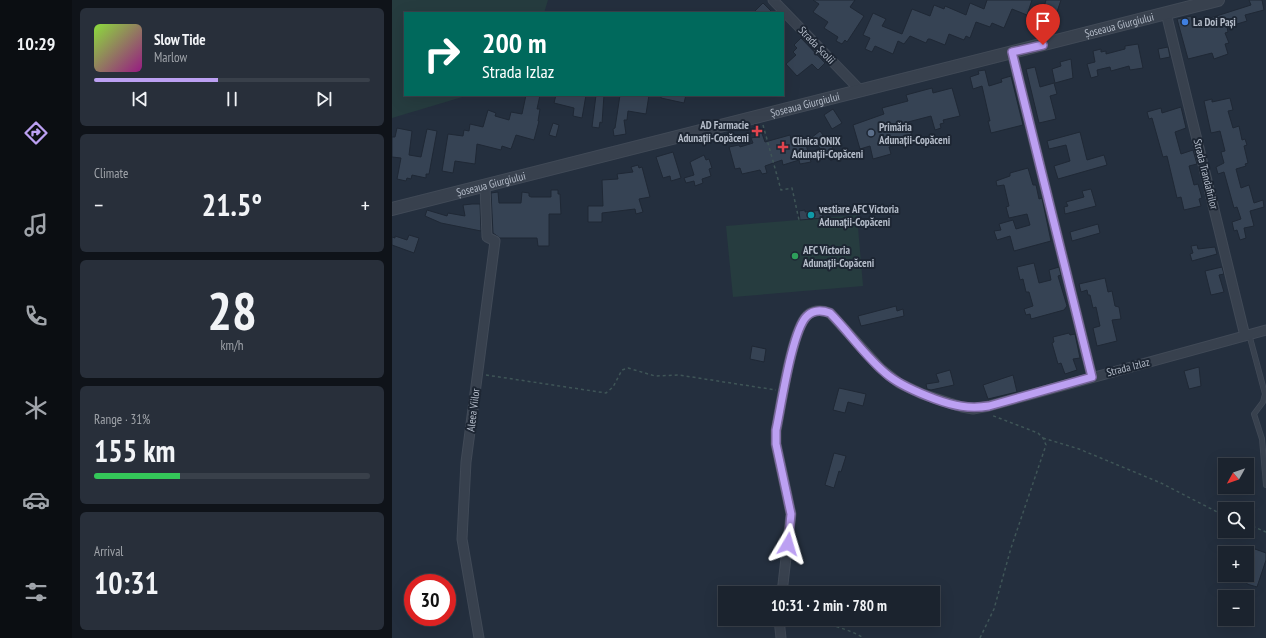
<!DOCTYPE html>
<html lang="en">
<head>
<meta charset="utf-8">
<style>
  body { margin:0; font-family:"PT Sans Narrow",sans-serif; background:#282f3a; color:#f1f3f6; height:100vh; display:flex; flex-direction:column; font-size:15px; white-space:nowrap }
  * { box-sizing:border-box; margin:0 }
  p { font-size:13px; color:#a0a4aa }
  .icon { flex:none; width:22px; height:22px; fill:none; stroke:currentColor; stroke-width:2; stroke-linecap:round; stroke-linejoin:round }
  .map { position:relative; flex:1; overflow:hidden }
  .sheet { display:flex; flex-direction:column; gap:8px; padding:8px; background:#0f1319; width:320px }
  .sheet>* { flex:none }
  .banner { position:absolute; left:12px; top:12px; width:380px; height:84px; border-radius:0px; box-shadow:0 4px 16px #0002,0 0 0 1px #39404a; background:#00695c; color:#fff; overflow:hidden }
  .needle { width:26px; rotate:230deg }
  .tools { position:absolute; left:826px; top:458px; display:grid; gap:8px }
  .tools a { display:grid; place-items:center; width:36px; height:36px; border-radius:0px; background:#1b232e; box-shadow:0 4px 16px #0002,0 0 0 1px #39404a; font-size:20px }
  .speed { position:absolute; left:12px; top:574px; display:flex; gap:8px; font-size:20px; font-weight:700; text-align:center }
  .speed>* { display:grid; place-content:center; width:52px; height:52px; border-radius:50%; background:#1b232e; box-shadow:0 4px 16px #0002,0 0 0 1px #39404a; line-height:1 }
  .speed .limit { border:6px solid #d22; background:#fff; color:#111 }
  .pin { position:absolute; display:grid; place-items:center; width:34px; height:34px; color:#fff; margin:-41px -17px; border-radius:50% 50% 50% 0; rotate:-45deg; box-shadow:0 0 4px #0007 }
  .pin .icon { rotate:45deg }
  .me { position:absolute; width:44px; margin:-22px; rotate:7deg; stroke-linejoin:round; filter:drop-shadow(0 0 3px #0008) }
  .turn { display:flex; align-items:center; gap:14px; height:84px; padding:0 12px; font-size:18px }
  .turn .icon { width:52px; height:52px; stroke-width:2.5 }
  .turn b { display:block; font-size:28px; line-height:34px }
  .big { font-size:30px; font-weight:600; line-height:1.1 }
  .sheet .card { flex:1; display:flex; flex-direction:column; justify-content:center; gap:6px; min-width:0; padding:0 14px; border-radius:6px; background:#282f3a }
  .sheet .dial { align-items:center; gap:0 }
  .dial b { font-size:52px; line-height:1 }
  .song { display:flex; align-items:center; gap:12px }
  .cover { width:48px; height:48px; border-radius:6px; background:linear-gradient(135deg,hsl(90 70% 55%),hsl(310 70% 35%)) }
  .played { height:4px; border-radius:2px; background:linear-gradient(90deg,#bca0f2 45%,#39404a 45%) }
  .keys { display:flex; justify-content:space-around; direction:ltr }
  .heat { display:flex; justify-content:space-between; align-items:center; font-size:22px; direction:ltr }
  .charge { height:6px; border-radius:3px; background:linear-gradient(90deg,#34c759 31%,#39404a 0) }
  .trip { position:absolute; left:326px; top:586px; width:222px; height:40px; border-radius:0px; background:#1b232e; box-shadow:0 4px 16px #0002,0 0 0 1px #39404a; font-weight:600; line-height:40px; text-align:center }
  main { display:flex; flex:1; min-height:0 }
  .menu { display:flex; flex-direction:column; width:72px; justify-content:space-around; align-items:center; background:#0b0e12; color:#a0a4aa }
  .menu .icon { width:28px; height:28px }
  .menu .active { color:#bca0f2 }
  .menu b { font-size:18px; color:#f1f3f6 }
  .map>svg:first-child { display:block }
  .green { fill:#263c3f }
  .building { fill:#364354; stroke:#1f2835 }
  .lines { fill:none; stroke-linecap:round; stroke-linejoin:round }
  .service-casing { stroke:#414a57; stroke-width:6 }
  .minor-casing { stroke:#414a57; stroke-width:11 }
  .tertiary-casing { stroke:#414a57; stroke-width:14 }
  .path { stroke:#3f5557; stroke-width:1.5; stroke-dasharray:3 3; stroke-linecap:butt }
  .service { stroke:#38414e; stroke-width:4.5 }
  .minor { stroke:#38414e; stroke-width:9 }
  .tertiary { stroke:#38414e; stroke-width:12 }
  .route-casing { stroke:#7a689d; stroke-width:10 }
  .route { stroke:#bca0f2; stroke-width:7 }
  .shop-dot { fill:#3f7fe0; stroke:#1d2633; stroke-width:1.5 }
  .health-dot { fill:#e0444e; stroke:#1d2633; stroke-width:1.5 }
  .service-dot { fill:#5c6f8a; stroke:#1d2633; stroke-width:1.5 }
  .culture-dot { fill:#0f9aa8; stroke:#1d2633; stroke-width:1.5 }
  .leisure-dot { fill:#2e9e5b; stroke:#1d2633; stroke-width:1.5 }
  .labels { text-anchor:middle; stroke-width:4; stroke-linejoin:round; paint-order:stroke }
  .poi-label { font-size:11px; font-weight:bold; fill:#b4bcc9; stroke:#1d2633; text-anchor:start }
  .street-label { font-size:11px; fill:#b4bcc9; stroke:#1d2633 }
</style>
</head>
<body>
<main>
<nav class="menu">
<b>10:29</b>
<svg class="icon active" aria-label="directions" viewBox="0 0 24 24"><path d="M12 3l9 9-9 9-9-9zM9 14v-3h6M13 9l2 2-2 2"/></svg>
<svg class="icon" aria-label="music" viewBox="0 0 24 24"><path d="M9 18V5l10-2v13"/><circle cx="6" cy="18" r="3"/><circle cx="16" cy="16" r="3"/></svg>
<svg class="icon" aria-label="phone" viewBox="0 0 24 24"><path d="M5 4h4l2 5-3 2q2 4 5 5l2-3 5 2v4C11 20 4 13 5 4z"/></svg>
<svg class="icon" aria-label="climate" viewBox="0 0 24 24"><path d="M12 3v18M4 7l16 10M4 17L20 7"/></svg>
<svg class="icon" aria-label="car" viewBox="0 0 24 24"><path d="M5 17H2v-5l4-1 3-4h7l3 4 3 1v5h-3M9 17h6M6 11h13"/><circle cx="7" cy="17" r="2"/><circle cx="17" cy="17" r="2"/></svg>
<svg class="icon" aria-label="filters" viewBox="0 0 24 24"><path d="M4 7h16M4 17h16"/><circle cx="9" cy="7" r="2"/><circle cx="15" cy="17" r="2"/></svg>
</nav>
<section class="sheet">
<div class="card">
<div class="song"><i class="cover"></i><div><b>Slow Tide</b><p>Marlow</p></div></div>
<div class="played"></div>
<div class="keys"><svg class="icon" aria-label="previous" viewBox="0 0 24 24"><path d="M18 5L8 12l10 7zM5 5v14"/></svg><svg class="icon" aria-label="pause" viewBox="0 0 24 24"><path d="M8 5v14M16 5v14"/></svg><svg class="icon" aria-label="next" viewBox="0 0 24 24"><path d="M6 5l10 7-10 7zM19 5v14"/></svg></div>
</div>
<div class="card"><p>Climate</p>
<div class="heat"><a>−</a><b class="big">21.5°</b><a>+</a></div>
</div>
<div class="card dial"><b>28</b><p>km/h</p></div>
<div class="card"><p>Range · 31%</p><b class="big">155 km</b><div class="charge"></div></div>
<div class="card"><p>Arrival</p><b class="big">10:31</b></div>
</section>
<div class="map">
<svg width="874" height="638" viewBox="0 0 874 638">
  <rect width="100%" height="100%" fill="#242f3e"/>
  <!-- green -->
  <path class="green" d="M0,0H156L152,13H13V95H77L0,118Z
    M465,215L471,286L341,297L334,226Z"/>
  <!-- building -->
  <path class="building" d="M421,0H463L458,7L472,16L455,42L453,40L450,44L444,41L446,37L432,28L436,22L421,12L427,4Z
    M595,0H640L635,15L620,9L612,28L600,23L598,27L584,22L578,38L574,36L572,40L557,34L553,45L538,39H536L534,43L518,36L512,44L506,41L501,54L483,46L480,52L473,49L478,38L471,35L481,13L494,19L490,26L510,34L520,9L538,16L542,5L552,9L553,6L574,15L578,3L592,9Z
    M654,0H669L663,18L650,14Z
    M857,0H870L872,10L853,15L855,21L835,27L836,32L833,33L837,43L833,44L836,54L822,59L820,53L796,59L785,19L799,16L801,25L816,21L815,19L859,5Z
    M371,3L381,13H361Z
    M409,38L433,63L426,70L420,64L405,76L394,64L404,55L401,52L405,48L402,45Z
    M746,44L751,68L738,70L737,66L719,71L718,67L705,70L706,76L699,78L695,64L703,62L701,51L709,49V52L714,51V54L733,49V46Z
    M776,47L778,57L768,59L766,49Z
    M679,59L681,78L663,83L660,69L669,66L668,62Z
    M643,67L648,87L662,83L665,94L658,96L664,119L647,123L634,69Z
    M593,70L597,86L610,82L609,79L619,76L631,125L599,133L596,121H598L590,86L581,89L578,77L587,74L586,71Z
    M540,88L541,93L560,88L568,116L551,120L552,123L548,124L549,128L543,130L539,116L516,122L521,140L497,147L499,154L481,159L478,146L468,149L461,125L492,114L490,108L516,101L514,95Z
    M134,95H148L145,109H148L146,121H147L142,140L124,135L119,149L110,146L109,150L85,144L83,164L63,161L61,173L50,171L56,134L71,136L72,130L77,131L78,124L91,127L96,110L104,113L103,116L117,120L119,112L130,114Z
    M164,95H194L190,118L181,116L182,108L162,103Z
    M204,95H212L210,123L208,122L207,128L200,127Z
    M228,95H257L254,114L236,111L235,120H232L234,134L222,136L221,129L223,128Z
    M269,95H294L292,103L269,98Z
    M838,98L841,110L836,111L841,128L847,126L850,140L853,139L855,145L852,146L856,163L853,164L854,166L844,169L849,188L857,185L862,203L871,200L872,207L858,211L862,226L852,228L854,238L848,240L845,230L842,231L840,222L849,219L845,207L842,208L832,172L826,174L824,167L832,163L829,152L833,151L828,131L819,133L812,101L820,99V102Z
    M789,107L794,128L783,132L789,154L801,150L805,164L797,166L802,185L806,184L810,198L807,199L809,206L792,210L789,197L785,198L775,156L771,157L760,118L757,119L755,112L769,108L770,113Z
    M441,109L450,123L440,129L432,115Z
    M161,123L167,125L164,137L157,135Z
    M367,125L373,142L398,135L400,144L413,141L419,162L408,164L407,160L391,165L390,160L373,166L375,173L370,174L368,170L350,174L348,168L343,169L337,147L347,145L348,147L361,143L359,138L364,137L361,127Z
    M5,128L20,131L17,155L29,157L35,129L45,131L37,174H34V178L20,175L19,179L15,178L14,181L5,179L9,158L0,157V137H3Z
    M428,131L441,148L439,150L444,157L439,161L419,138Z
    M688,132L695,160L712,155L715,165L666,179L662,166L678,161L674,145L657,149L655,141Z
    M281,152L289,178L279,181L278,176L271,178L264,157Z
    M312,155L314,160L317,159L320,168L317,169L319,176L310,179L311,183L303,186L302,181L294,183L292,178L302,175L298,162Z
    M246,165L247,168L250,167L258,197L247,199L251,212L244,214L243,209L210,213V222H196V206H211L210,180L226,179L225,174L241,172L239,167Z
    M636,168L641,185H644L647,199L650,198L659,241L622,251L618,236L605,240L602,231L609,230L607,224L621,220L624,229L638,225L635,214L617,218L614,207L617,206L612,185L605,186L604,181L618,176V173Z
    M699,189L704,206L673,214L672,207L676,206L674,202L692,197L690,191Z
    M159,190H166V194H168L169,214H157V246H146L145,238H108L101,233L99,193L106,192L107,203H129L130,192L137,193V196L139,197H159Z
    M80,204H88L89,231L49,223L33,216L35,210L55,216L56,213L73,216L71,205Z
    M413,210V212L430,210L431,218L408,220L407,211Z
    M706,224L708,233L680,241L678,232Z
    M17,235L27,238L22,253L0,245V237L3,238V236L15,240Z
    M805,245L806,249L823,247L825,254L800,261L798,254L801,253L799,246Z
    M642,263L647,283L659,280L657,270L667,267L669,275L666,276L675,306L672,310L639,319L638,314L634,315L632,309L641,306L637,292H634L631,279L628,280L625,267Z
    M830,267L832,274L827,275L832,292L819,295L813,271Z
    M713,278L716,292L720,291L723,306L727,307L729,319L720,320L725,341L705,346L701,328L708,326L704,307L701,308L698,295H696L695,290L689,292L687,284Z
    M504,306L505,311L511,309L512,316L469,326L466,316Z
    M677,333L678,335L683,334L688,358L681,359L685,370L673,374L669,363L666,364L660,343L662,342L661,337Z
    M360,346L374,349L372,362L358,359Z
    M807,367L809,386L797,389L792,371Z
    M558,370L562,385L539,390L535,389L534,384L547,382L544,374Z
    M621,375L625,392L596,399L591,385Z
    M447,388L474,394L471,406L456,402L453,413L441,410Z
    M442,453L454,456L449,472L447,471L442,488L433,485Z
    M863,549L874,553V560L865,587L855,584L853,575H855V559L859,560Z"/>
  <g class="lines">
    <!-- service casing -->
    <g class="service-casing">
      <path id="service" d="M857,334L873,394L871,402L862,414L870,439L874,485"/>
    </g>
    <!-- minor casing -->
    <g class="minor-casing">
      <path id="minor" d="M381,0L468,90
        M774,13L853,336
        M620,52L700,377
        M390,593L399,514L384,444V431C389,405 399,337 413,318C419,310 429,309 438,313L488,368L507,383L530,394L570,407L581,409L597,406L874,330
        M387,619L389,638
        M87,638L70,539L74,462L103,241L95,237L93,186"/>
    </g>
    <!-- tertiary casing -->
    <g class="tertiary-casing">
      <g id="tertiary">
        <path id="s1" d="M0,209L826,0"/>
      </g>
    </g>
    <!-- path -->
    <path class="path" d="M371,125L389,190L400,188L407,220
      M94,375L214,393L221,387L230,370L236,368L263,376L287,375L384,390
      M651,438L687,449L769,483L833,516
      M855,524L874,532
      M397,619C423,621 449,625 472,638
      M588,638L602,609L619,548L654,445L651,438L646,433L599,415"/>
    <!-- service -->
    <use href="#service" class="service"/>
    <!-- minor -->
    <use href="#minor" class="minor"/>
    <!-- tertiary -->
    <use href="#tertiary" class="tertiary"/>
  </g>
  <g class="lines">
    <!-- route casing -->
    <g class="route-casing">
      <path id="route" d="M396,544L399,514L384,444V430C389,407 400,330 415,316C421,310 430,310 438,313C458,333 474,358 497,376C510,386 527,393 543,399C562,406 577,409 597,406L700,377L620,52L651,45"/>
    </g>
    <!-- route -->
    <use href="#route" class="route"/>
  </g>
  <!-- markers -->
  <circle class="shop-dot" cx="793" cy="22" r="4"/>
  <g class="health-dot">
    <path d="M363 125h4v4h4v4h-4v4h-4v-4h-4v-4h4z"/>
    <path d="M389 141h4v4h4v4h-4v4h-4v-4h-4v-4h4z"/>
  </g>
  <circle class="service-dot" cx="479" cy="133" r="4"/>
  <circle class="culture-dot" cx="419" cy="215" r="4"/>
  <circle class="leisure-dot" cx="403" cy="256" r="4"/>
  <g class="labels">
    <!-- poi labels -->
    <g class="poi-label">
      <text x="801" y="26">La Doi Pași</text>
      <text x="357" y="129" text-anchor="end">AD Farmacie<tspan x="357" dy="13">Adunații-Copăceni</tspan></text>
      <text x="487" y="131">Primăria<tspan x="487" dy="13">Adunații-Copăceni</tspan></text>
      <text x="400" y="145">Clinica ONIX<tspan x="400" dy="13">Adunații-Copăceni</tspan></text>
      <text x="427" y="213">vestiare AFC Victoria<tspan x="427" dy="13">Adunații-Copăceni</tspan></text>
      <text x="411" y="254">AFC Victoria<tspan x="411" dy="13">Adunații-Copăceni</tspan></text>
    </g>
    <!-- street labels -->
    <g class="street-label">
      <text dy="4" stroke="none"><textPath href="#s1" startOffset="750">Șoseaua Giurgiului</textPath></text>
      <text transform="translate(425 45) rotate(46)" y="4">Strada Școlii</text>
      <text dy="4" stroke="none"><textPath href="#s1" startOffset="426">Șoseaua Giurgiului</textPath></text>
      <text transform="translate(814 174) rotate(76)" y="4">Strada Trandafirilor</text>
      <text dy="4" stroke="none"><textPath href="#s1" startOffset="102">Șoseaua Giurgiului</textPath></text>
      <text transform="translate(736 367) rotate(-15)" y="4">Strada Izlaz</text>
      <text transform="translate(81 410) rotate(-83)" y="4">Aleea Viilor</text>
    </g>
  </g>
</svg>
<div class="tools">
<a><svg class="needle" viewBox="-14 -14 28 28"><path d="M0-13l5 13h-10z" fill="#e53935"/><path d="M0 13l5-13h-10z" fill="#a0a4aa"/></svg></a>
<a><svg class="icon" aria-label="search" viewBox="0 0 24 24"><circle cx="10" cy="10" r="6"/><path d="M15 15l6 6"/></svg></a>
<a>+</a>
<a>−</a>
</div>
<div class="speed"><div class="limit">30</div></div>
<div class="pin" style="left:651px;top:45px;background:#d93025"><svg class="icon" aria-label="arrive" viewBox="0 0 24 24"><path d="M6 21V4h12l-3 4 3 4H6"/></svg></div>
<svg class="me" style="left:396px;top:544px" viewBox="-20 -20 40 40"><path d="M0-17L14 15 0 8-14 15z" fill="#bca0f2" stroke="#fff" stroke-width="4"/></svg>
<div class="trip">10:31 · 2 min · 780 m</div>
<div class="banner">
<div class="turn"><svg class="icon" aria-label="right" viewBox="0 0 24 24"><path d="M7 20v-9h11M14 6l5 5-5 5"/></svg><div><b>200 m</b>Strada Izlaz</div></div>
</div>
</div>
</main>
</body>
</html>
